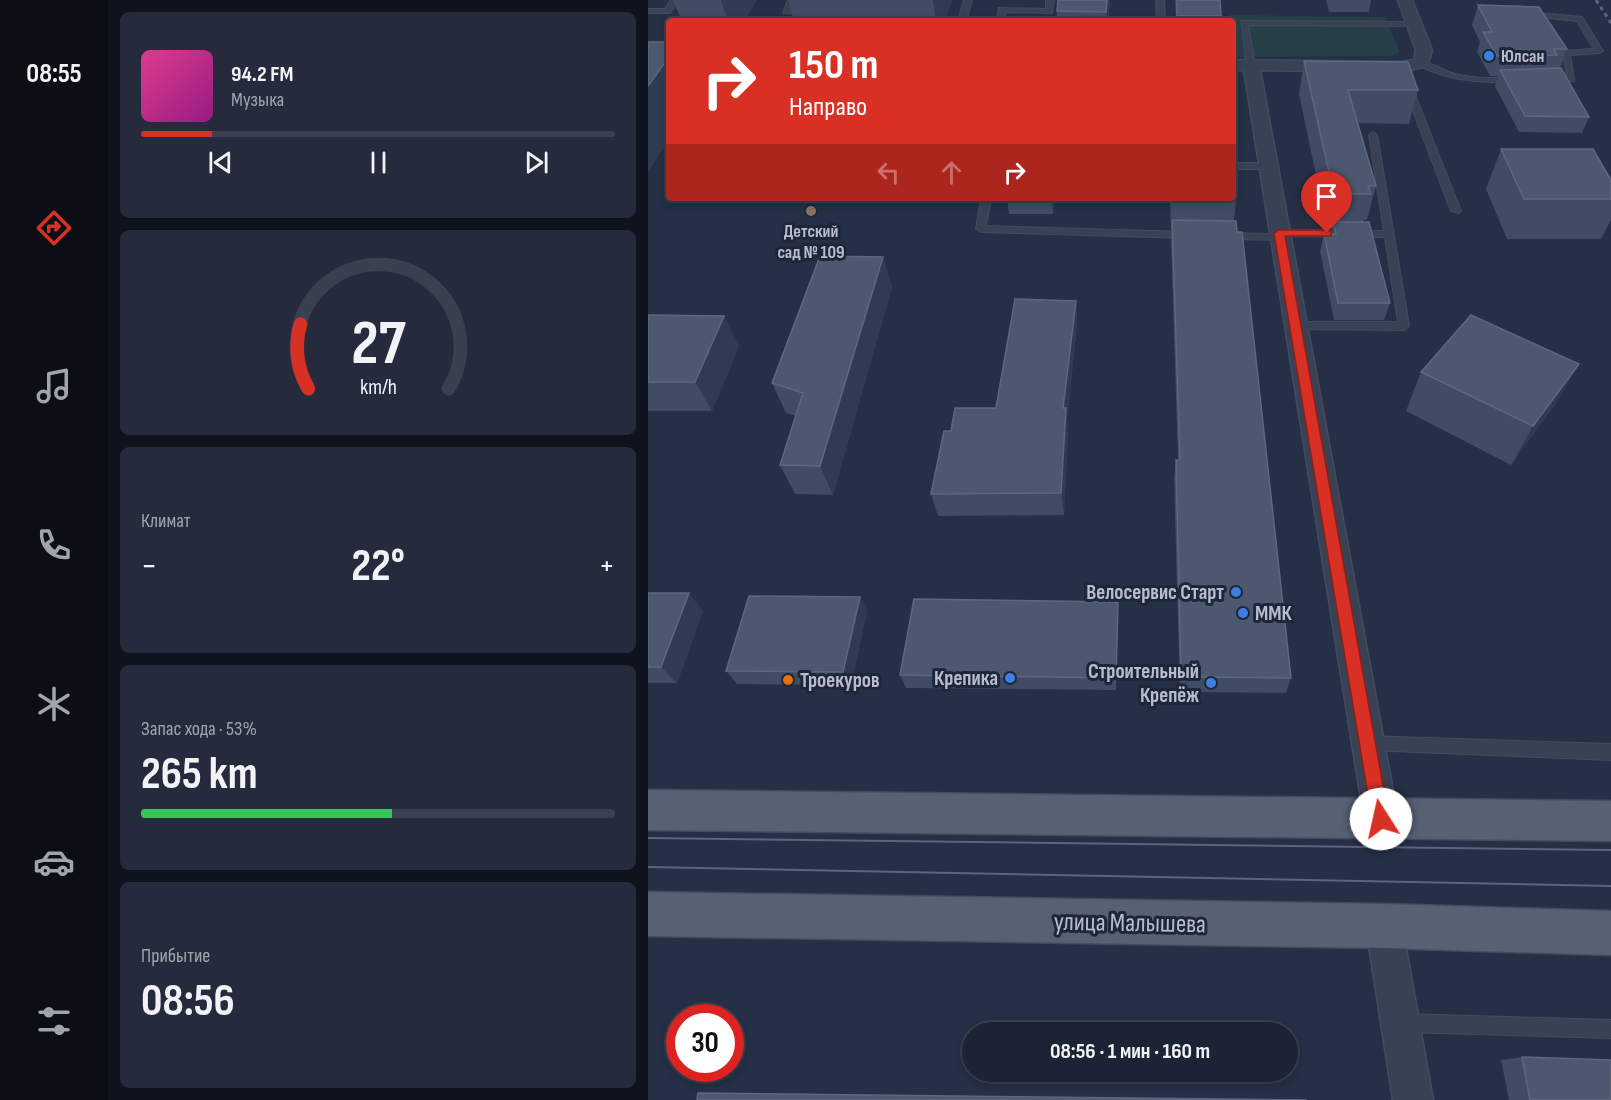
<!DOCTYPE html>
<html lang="ru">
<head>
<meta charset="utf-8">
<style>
  body { margin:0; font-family:"Sofia Sans Condensed",sans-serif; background:#252b3c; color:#f1f3f6; height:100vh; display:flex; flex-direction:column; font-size:22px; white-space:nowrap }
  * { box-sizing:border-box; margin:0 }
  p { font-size:20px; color:#a0a4ac }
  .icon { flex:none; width:33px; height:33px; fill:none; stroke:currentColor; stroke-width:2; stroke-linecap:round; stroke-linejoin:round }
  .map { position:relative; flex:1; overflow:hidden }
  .details { display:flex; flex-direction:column; gap:12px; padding:12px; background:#0f131d; width:540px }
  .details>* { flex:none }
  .guide { position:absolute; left:18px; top:18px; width:570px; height:183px; border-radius:6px; box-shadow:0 3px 9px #0003,0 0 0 2px #3a404f; background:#d93025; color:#fff; overflow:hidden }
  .speed { position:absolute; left:18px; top:1004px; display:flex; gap:12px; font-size:30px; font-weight:700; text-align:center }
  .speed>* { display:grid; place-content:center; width:78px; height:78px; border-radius:50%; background:#1c2334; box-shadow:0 3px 9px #0003,0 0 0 2px #3a404f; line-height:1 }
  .speed .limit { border:9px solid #d22; background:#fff; color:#111 }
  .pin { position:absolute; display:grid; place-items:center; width:51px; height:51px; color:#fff; margin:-62px -26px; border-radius:50% 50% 50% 0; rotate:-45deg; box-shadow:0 0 6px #0007 }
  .pin .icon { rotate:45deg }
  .me { position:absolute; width:66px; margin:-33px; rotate:350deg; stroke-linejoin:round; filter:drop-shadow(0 0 4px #0008) }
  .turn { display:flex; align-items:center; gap:21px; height:126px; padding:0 24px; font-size:27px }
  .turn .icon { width:78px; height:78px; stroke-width:2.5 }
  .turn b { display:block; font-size:42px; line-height:51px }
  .lanes { display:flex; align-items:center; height:57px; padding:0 24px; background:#0003; justify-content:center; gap:30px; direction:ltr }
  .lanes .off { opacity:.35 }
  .big { font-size:45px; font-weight:700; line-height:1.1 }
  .details .tile { flex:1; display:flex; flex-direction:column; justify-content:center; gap:9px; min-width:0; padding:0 21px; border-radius:9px; background:#252b3c }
  .details .dial { align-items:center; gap:0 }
  .dial svg { height:156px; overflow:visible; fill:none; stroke:#3a404f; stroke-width:7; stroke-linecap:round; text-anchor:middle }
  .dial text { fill:#f1f3f6; stroke:none }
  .song { display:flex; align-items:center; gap:18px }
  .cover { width:72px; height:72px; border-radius:9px; background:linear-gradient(135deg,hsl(330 70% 55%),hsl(310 70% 35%)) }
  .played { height:6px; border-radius:3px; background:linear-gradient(90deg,#d93025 15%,#3a404f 15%) }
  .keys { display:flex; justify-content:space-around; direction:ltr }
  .heat { display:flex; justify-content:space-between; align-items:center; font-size:33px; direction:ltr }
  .charge { height:9px; border-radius:4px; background:linear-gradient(90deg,#34c759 53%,#3a404f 0) }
  .trip { position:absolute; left:314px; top:1022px; width:336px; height:60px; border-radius:30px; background:#1c2334; box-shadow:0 3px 9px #0003,0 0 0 2px #3a404f; font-weight:700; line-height:60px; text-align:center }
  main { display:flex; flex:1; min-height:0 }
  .menu { display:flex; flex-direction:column; width:108px; justify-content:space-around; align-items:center; background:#0b0e15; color:#a0a4ac }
  .menu .icon { width:42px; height:42px }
  .menu .current { color:#d93025 }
  .menu b { font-size:27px; color:#f1f3f6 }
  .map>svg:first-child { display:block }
  .green { fill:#273f46 }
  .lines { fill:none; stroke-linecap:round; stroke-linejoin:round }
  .lane-casing { stroke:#434b5e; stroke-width:2 }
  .street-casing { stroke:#434b5e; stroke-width:3 }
  .primary-casing { stroke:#434b5e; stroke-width:3 }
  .lane { fill:#394254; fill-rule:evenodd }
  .street { fill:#394254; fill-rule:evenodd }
  .primary { fill:#576174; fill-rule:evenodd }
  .tram { stroke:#5b657c; stroke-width:2 }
  .rail { stroke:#5b657c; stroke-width:3; stroke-dasharray:4 4; stroke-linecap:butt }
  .wall { fill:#3f4c63 }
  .shaded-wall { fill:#2f3b52 }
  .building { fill:#4c586f; stroke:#5d687e; stroke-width:1.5 }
  .route { fill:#d93025; stroke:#8d1f18; stroke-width:1.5 }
  .shop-dot { fill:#3f7fe0; stroke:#1e273a; stroke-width:2 }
  .education-dot { fill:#8d6e63; stroke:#1e273a; stroke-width:2 }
  .food-dot { fill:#e8710a; stroke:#1e273a; stroke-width:2 }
  .labels { text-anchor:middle; stroke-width:6; stroke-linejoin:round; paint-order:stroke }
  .far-poi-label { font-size:18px; font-weight:bold; fill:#b7bdce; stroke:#1e273a; text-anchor:start }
  .poi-label { font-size:21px; font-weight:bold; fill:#b7bdce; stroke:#1e273a; text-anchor:end }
  .near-street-label { font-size:26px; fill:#b7bdce; stroke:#1e273a }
</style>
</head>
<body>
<main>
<nav class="menu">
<b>08:55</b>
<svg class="icon current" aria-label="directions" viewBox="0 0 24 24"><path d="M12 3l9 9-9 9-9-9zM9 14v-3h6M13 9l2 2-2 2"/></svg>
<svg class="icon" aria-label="music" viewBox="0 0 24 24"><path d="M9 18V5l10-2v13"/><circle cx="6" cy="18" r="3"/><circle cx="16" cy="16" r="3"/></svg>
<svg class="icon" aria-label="phone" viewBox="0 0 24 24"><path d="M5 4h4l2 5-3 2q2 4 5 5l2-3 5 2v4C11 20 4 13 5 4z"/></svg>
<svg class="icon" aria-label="climate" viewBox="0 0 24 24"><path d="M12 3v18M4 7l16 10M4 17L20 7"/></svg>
<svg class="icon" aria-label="car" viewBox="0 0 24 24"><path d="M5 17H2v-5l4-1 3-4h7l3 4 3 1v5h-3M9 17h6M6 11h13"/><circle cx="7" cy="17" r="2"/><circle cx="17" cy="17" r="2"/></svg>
<svg class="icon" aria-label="filters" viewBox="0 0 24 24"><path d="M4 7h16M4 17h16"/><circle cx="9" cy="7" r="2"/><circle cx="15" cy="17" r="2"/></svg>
</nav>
<section class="details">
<div class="tile">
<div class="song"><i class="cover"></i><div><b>94.2 FM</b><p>Музыка</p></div></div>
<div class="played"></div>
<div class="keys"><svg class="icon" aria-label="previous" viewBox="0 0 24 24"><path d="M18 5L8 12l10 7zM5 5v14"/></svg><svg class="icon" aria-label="pause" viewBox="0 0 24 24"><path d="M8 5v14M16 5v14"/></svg><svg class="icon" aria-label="next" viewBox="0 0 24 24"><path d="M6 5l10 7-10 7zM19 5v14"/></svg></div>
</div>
<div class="tile dial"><svg viewBox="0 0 100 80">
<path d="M14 69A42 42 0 1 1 86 69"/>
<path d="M14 69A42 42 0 0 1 10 36" stroke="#d93025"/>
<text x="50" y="56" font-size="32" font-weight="700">27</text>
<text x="50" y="72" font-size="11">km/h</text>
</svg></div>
<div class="tile"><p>Климат</p>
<div class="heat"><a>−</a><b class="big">22°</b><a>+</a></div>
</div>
<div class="tile"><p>Запас хода · 53%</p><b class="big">265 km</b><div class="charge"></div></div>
<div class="tile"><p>Прибытие</p><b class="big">08:56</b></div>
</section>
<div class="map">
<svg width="963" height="1100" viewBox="0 0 963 1100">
  <rect width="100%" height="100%" fill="#252f45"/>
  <!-- green -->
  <path class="green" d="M581,15L737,17L752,52L744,56L588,57L585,21H582Z"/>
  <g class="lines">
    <!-- lane casing -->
    <g class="lane-casing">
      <path id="lane" d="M23,0H31L22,13H0V9H17Z
        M140,0H148L143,9L161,10L165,12L161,14L135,13Z
        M316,0H324L318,21H310Z
        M398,0H406L404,13L357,12V21H349L351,8L398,9Z
        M508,0H516L517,21H509Z
        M878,12L934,17L955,51L951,53L922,55L926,81L900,82V78L919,77L915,51L946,49L929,21L881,16L877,14Z
        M593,21L766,22L770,24L766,26L600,25L607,65L603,67L599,65Z
        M770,61C782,61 795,71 807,74C826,79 846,78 866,78L870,80L866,82C831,83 802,81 770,65Z
        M757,85L764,87L813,211L811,213L803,211L756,87Z
        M725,132L729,135L761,326L756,330L643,329V323L647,322H750L737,237L636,236V239L632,240L577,239L572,236L577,233L627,234L628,231L631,230L736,231L721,135Z
        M585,163H620L625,166L620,169H585Z
        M333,198H343L338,226L540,232L545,235L540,238L333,232L328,229Z
        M719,736L963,744V760L719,750L713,748L711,743L713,738Z
        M754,1014L963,1020V1038L754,1032L747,1030L745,1023L747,1016Z"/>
    </g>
    <!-- street casing -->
    <g class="street-casing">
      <path id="street" d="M750,0H764L784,50L779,66L752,72L612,70L750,818L745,830L733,835L721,830L716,818L596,70H585V60L752,62L766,60L768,50Z
        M736,908L749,913L754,926L785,1100H745L718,926L723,913Z"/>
    </g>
    <!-- primary casing -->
    <g class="primary-casing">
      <path id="primary" d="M0,790L963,801V841L0,830Z
        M0,892L736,904L963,911V955L736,948L0,936Z"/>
    </g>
    <!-- lane -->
    <use href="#lane" class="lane"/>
    <!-- street -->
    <use href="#street" class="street"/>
    <!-- primary -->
    <use href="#primary" class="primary"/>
    <!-- tram -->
    <path class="tram" d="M0,838L963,850
      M0,867L963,886"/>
    <!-- rail -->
    <path class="rail" d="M948,0L963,23"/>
  </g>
  <!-- wall -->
  <path class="wall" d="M25,0H109L96,21H34Z
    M140,0H304L297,21H146Z
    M410,0H462L460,21H409V11Z
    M527,0H572L573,21H528Z
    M678,0H723L721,12H681Z
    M830,5L919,49L912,68L941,117L934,133L871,132L847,86L850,76H842L829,52L832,42L824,25Z
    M656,61L770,90L761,124L710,123L728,186L719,220H716L715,222L742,303L736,320H686L672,251L676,234H682L683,228H679L651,94Z
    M585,145L589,191L586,221L643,678L638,693L532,692L526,479L528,460H530L523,239L524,229H523L522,198H585Z
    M853,149L963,180V220L953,239H859L838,189Z
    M359,198H407L405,214H361Z
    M235,257L244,287L185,495L147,494L132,465L148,416L138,413L124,383Z
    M428,301L429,325L419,419L420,431L416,515L290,516L283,494L303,431L348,408Z
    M0,315L91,346L64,411H0Z
    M773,372L908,403L863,465L758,411Z
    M0,593L55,611L29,683H0Z
    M212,597L219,611L203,685L89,684L78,671Z
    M470,602L468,690L258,688L252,675Z
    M874,1057L963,1100H861L853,1060Z"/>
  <!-- shaded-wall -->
  <path class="shaded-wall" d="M73,0H109L96,21H80Z
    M285,0H304L297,21H288Z
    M459,0H462L460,21H458Z
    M21,57V140L0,172V86Z
    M403,198H407L405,214Z
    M235,257L244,287L185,495L172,466Z
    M428,301L429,325L419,419L420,431L416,515L413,493L415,408Z
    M76,316L91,346L64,411L47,382Z
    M931,364L908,403L863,465L885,426Z
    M41,593L55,611L29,683L13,667Z
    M212,597L219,611L203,685L195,672Z
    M470,602V616L468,690V678Z"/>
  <!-- building -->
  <path class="building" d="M410,0H459L458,12L409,11Z
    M529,0H572L573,16H529Z
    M830,5L891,7L919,49H906L909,55L849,56L835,32H844Z
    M0,42H21V57L0,86Z
    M656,61L760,62L770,90H700L728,186H720L723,194H686Z
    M913,68L941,117L877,116L852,70Z
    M585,145L589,191H585Z
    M853,149H945L963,180V199H876Z
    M524,220L588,221L589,232H594L643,678L533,677L528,460H532Z
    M685,222H721L742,303H690L676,234H688Z
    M172,256L235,257L172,466L132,465L155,393L124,383Z
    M367,299L428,301L415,408H418L413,493L283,494L296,431H303L307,408H348Z
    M0,315L76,316L47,382H0Z
    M823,315L931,364L885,426L773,372Z
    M0,593H41L13,667H0Z
    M101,596L212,597L195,672L78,671Z
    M266,599L470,602L468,678L252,675Z
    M874,1057L963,1060V1100H882Z
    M50,1093L659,1100H49Z"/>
  <!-- route -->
  <path class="route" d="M679,230L683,231V236H637L741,819L739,824L733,827L727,824L724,819L626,233L631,230Z"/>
  <!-- markers -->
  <g class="shop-dot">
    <circle cx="841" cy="56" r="6"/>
    <circle cx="588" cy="592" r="6"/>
    <circle cx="595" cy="613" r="6"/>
    <circle cx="362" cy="678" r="6"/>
    <circle cx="563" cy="683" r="6"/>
  </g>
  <circle class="education-dot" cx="163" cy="211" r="6"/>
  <circle class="food-dot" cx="140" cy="680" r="6"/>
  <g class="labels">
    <!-- far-poi labels -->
    <g class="far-poi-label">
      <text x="853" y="62">Юлсан</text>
      <text x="163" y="237" text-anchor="middle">Детский<tspan x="163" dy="21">сад № 109</tspan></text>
    </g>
    <!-- poi labels -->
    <g class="poi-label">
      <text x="576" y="599">Велосервис Старт</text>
      <text x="607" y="620" text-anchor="start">ММК</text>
      <text x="551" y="678">Строительный<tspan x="551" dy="24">Крепёж</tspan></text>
      <text x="350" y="685">Крепика</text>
      <text x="152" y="687" text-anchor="start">Троекуров</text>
    </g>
    <!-- near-street labels -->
    <g class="near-street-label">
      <text transform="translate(482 922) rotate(1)" y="9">улица Малышева</text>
    </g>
  </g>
</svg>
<div class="speed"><div class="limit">30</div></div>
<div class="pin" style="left:679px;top:233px;background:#d93025"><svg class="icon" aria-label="arrive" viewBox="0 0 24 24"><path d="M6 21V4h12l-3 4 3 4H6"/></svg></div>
<svg class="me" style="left:733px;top:819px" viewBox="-20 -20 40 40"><circle r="19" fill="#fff"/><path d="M0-13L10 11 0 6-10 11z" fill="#d93025"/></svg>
<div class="trip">08:56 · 1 мин · 160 m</div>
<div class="guide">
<div class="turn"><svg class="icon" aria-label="right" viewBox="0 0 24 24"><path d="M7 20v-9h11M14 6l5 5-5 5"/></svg><div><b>150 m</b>Направо</div></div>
<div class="lanes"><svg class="icon off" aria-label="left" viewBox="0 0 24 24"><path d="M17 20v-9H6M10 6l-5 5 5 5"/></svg><svg class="icon off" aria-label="ahead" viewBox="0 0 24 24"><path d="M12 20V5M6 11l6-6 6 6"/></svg><svg class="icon" aria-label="right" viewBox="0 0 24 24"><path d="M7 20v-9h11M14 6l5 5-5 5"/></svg></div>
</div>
</div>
</main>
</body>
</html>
